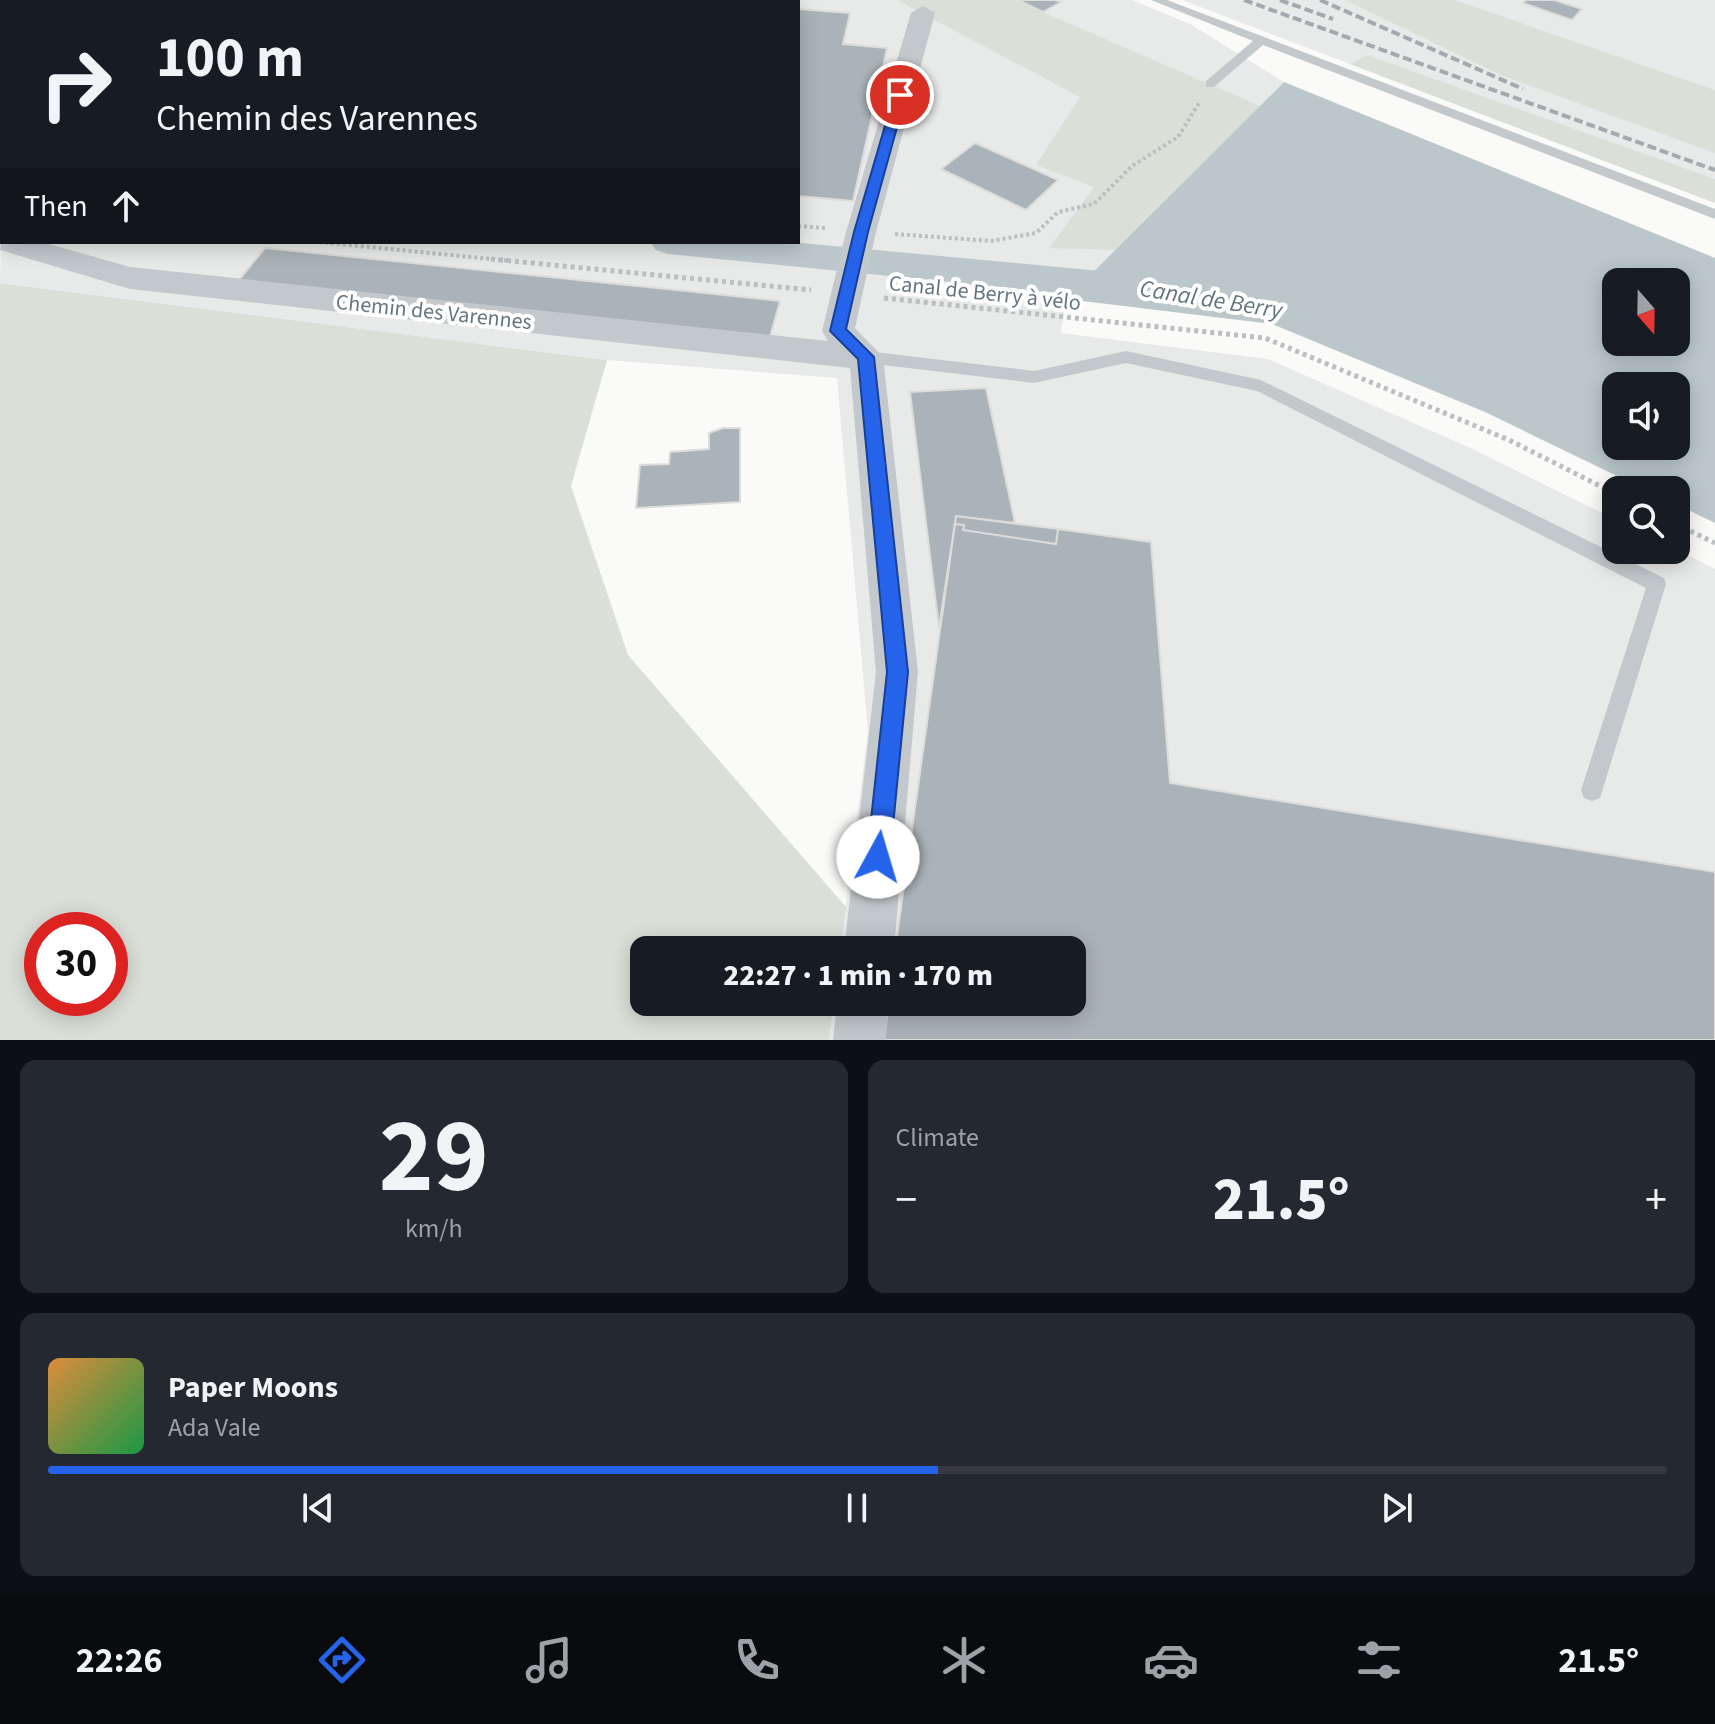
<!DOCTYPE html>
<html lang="en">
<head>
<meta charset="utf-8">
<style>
  body { margin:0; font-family:"Source Sans 3",sans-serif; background:#242831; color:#f1f3f6; height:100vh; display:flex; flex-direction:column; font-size:30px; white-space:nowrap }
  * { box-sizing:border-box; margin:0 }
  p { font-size:26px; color:#9ea1a6 }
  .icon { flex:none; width:44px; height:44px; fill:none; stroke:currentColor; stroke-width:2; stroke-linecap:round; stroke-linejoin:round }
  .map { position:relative; height:1040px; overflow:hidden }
  .side { display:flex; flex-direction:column; gap:20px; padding:20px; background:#0d0f14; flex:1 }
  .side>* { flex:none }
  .top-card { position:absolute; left:0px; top:0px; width:800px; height:244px; box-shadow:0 4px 20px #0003; background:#171b24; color:#f1f3f6; overflow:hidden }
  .needle { width:52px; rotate:160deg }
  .buttons { position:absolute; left:1602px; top:268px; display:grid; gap:16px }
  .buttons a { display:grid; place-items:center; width:88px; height:88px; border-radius:16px; background:#171b24; box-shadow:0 4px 20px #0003; font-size:40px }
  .speed { position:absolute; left:24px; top:912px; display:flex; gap:16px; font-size:40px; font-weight:700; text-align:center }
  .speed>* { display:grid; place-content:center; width:104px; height:104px; border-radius:50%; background:#171b24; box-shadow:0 4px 20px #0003; line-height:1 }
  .speed .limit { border:12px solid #d22; background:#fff; color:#111 }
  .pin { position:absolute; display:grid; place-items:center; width:68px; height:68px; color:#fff; margin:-34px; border:4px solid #fff; border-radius:50%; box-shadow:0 2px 8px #0007 }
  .me { position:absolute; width:88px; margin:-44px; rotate:6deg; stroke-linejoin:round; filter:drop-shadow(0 0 6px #0008) }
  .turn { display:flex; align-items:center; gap:28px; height:168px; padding:0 24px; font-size:36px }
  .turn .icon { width:104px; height:104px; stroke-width:2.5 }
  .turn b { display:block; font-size:56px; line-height:68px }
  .then { display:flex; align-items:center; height:76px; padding:0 24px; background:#0003; gap:16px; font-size:30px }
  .big { font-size:60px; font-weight:800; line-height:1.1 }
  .side .card { flex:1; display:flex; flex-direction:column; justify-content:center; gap:12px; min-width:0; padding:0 28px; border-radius:16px; background:#242831 }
  .side .dial { align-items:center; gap:0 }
  .dial b { font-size:104px; line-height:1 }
  .song { display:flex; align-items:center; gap:24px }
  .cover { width:96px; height:96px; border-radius:12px; background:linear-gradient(135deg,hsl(30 70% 55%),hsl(140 70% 35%)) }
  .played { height:8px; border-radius:4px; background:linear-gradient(90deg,#2563eb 55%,#363941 55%) }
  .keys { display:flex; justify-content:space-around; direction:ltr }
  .heat { display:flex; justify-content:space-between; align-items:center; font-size:44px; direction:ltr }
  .side .tiles { flex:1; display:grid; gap:20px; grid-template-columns:1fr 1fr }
  .card:last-child { grid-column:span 2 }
  .trip { position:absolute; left:630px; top:936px; width:456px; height:80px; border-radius:16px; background:#171b24; box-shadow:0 4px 20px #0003; font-weight:800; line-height:80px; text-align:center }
  .dock { display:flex; height:128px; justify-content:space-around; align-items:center; background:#090b0e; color:#9ea1a6 }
  .dock .icon { width:56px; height:56px }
  .dock .current { color:#2563eb }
  .dock b { font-size:36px; color:#f1f3f6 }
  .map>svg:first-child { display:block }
  .built { fill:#e8e9e9 }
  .green { fill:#dadfd7; fill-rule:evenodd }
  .water { fill:#bbc7cb; fill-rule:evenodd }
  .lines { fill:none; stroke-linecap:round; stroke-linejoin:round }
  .canal { fill:#bbc7cb; fill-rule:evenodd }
  .building { fill:#aab3b9; stroke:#dcdcda; stroke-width:2 }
  .secondary-casing { stroke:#b3babf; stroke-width:46 }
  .path-far1 { stroke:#bbbfc2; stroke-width:4; stroke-dasharray:3 3; stroke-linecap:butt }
  .path { stroke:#bbbfc2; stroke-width:5; stroke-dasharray:4 4; stroke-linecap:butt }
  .service { fill:#c3c8cc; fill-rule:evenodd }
  .minor { fill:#c3c8cc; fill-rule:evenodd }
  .tertiary { fill:#c3c8cc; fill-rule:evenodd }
  .secondary { stroke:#fff; stroke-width:44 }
  .rail { stroke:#a2aab0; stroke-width:4; stroke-dasharray:9 4; stroke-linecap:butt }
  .route { fill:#2563eb; stroke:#184099; stroke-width:2 }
  .labels { text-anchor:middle; stroke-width:8; stroke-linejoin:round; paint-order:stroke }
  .street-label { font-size:22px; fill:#657683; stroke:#fff }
  .water-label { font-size:24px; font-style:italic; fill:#60757c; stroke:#fff }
</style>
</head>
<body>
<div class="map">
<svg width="1715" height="1040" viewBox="0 0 1715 1040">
  <rect width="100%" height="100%" fill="#fafaf8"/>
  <!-- built -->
  <path class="built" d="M192,0H1132L1190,24L1284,82L1066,299L1061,333L1268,359L1466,446L1616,520V550L1676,549L1715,569V1040H829L834,1002H1072V950H840L868,732L837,378L607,360L0,283L2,174V242H798V2H189Z
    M1182,0H1350L1715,135V203Z
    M1455,0H1715V90Z"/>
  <!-- green -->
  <path class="green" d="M897,0H1015L1260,106L1115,250L1049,248L1094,187L1036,165L1080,97Z
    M1345,0H1455L1715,90V153L1501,75Z
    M1367,55L1715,179V203L1350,64Z
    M0,283L607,360L571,486L628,655L846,907L840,950H644V1002H834L829,1040H0ZM42,930H110V998H42Z"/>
  <!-- water -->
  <path class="water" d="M1284,82L1715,258V523L1676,504V490H1646L1485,412L1272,324L1066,299ZM1616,282H1676V342H1616ZM1616,386H1676V446H1616Z"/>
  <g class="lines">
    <!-- canal -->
    <path class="canal" d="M0,168H2V188H0Z
      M650,242H791L1143,275L1156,279L1161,288L1156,297L1143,301L668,254L656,250Z"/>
  </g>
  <!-- building -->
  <path class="building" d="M1018,0H1056L1061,2L1043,12Z
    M1526,0H1554L1582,9L1572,20L1523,3Z
    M798,9L850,13L843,44L887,48L853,201L798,196Z
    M975,143L1058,180L1026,210L941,169Z
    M265,248L686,291L780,301L770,337L238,281Z
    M986,388L1015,523L956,516L939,628L910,392Z
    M723,428H740V502L636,508L640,465L669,464L670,452L709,449V433Z
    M956,516L1058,529L1056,544L963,530L964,525L955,524Z
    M955,524L964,525L963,530L1056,544L1058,529L1151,542L1170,783L1715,872V1040H884L889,1002H1072V950H895Z"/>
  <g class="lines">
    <!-- secondary casing -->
    <g class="secondary-casing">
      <path id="secondary" d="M129,2L131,0
        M0,110L2,108"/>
    </g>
    <!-- path-far1 -->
    <path class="path-far1" d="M798,226L825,228
      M895,234L991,241L1036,233L1058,212L1094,204L1132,166L1178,137L1199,103
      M319,242L511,261"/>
    <!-- path -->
    <path class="path" d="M491,259L811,290
      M884,298L1265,338L1509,440L1616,494
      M1676,524L1715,543"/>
    <!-- service -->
    <path class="service" d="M1151,0H1167L1715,209V219L1263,45L1214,87H1206V81L1253,41Z
      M0,62H2V70H0Z
      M866,351L1034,371L1126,351L1261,380L1664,578L1666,584L1600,798L1592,801L1584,798L1581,790L1646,588L1257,391L1126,363L1034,383L866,363L858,357Z"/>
    <!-- minor -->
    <path class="minor" d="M923,6L935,13L876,232L855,328L883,357L918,672L894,950H844L876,672L850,368L130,289L0,250L2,233V242H42L130,267L828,341L822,331L846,232L911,13Z
      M837,1002H889L885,1040H833Z"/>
    <!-- tertiary -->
    <path class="tertiary" d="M23,0H51L52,2H24Z"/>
    <!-- secondary -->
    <use href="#secondary" class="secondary"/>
    <!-- rail -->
    <path class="rail" d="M1244,0L1715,170
      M1280,0L1333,19
      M1320,0L1523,89"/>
  </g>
  <!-- route -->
  <path class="route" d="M900,91L906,95L868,232L846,329L874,357L908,672L890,857L886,865L878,869L870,865L867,857L887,672L858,359L830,331L854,232L894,95Z"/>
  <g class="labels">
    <!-- street labels -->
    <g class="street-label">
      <text transform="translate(985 292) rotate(6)" y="8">Canal de Berry à vélo</text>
      <text transform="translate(434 311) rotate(6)" y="8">Chemin des Varennes</text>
    </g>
    <!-- water labels -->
    <g class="water-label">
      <text transform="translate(1211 299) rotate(9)" y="8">Canal de Berry</text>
    </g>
  </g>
</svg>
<div class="buttons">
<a><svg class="needle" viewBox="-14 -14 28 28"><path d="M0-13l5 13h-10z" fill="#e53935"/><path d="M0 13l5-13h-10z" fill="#9ea1a6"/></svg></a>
<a><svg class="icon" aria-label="sound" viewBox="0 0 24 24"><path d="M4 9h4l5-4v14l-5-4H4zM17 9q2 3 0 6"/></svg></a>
<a><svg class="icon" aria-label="search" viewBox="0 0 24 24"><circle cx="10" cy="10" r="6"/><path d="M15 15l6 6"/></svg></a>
</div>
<div class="speed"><div class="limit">30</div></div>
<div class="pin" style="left:900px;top:95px;background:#d93025"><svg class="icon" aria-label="arrive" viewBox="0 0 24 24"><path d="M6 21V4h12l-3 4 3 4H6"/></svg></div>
<svg class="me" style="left:878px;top:857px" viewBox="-20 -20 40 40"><circle r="19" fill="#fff"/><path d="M0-13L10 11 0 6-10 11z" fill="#2563eb"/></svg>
<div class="trip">22:27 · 1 min · 170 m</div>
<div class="top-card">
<div class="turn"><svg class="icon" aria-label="right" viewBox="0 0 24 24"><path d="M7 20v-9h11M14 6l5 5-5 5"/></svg><div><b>100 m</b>Chemin des Varennes</div></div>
<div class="then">Then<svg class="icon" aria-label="ahead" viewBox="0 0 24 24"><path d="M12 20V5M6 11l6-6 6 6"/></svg></div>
</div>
</div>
<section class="side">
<div class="tiles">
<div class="card dial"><b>29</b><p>km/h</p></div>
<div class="card"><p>Climate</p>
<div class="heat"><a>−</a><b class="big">21.5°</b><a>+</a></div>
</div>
<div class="card">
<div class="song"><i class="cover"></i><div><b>Paper Moons</b><p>Ada Vale</p></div></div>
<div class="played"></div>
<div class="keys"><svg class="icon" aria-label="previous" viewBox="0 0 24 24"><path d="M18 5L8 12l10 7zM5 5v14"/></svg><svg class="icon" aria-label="pause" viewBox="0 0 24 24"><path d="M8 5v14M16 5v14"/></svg><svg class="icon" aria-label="next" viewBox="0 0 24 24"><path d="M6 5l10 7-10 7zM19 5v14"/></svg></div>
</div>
</div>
</section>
<nav class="dock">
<b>22:26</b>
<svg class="icon current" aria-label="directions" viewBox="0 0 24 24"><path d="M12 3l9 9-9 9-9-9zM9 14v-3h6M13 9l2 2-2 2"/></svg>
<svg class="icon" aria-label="music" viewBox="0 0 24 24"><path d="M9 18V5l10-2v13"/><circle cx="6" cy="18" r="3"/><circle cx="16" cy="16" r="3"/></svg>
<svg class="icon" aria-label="phone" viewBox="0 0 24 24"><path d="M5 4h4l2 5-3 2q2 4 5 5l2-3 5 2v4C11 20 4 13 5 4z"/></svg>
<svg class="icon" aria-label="climate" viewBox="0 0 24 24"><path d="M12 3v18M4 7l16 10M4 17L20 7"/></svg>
<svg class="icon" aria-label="car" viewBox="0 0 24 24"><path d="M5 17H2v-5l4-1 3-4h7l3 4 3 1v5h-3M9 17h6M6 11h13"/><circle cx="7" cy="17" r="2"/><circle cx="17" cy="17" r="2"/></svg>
<svg class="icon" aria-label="filters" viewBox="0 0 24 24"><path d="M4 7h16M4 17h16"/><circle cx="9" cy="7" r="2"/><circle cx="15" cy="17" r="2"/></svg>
<b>21.5°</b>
</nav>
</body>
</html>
